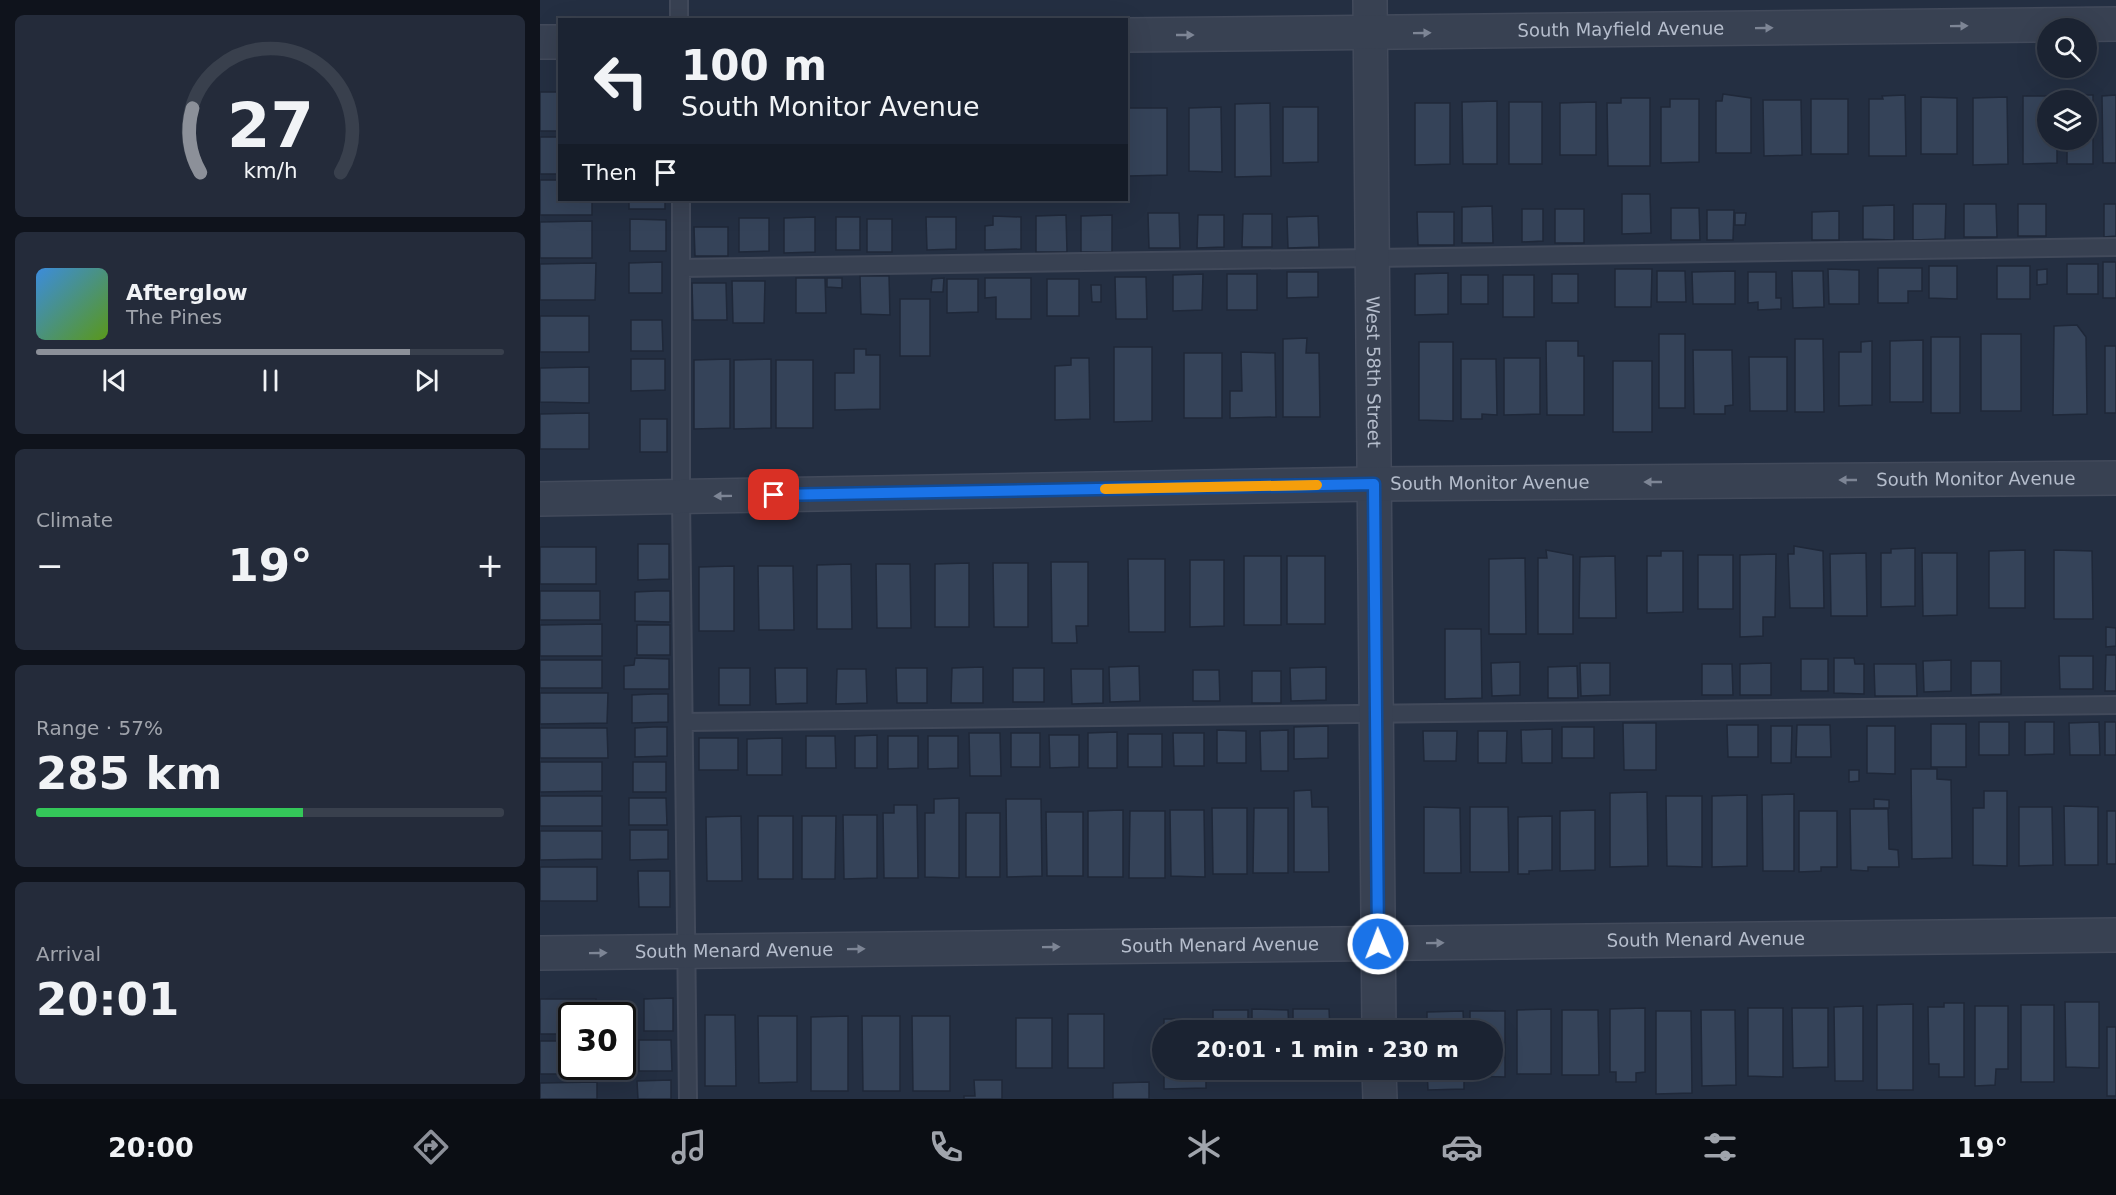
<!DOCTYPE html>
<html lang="en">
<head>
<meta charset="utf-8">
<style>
  body { margin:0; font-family:"DejaVu Sans",sans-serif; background:#242b3a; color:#f1f3f6; height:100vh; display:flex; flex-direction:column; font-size:22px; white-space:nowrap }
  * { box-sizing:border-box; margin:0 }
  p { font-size:20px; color:#a0a4ac }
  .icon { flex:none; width:33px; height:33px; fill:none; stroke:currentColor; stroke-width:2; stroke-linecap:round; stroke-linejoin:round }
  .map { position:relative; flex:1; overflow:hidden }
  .drawer { display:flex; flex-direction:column; gap:15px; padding:15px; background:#0f131c; width:540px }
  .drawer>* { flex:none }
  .hud { position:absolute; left:18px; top:18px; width:570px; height:183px; border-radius:0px; box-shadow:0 6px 24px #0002,0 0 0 2px #39404d; background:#1b2332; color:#f1f3f6; overflow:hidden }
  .controls { position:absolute; left:1497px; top:18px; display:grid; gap:12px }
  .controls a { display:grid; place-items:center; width:60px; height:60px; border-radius:50%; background:#1b2332; box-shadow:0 6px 24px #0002,0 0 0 2px #39404d; font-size:30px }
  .speed { position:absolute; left:18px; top:1002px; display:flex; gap:12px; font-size:30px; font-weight:700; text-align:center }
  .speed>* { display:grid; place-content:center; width:78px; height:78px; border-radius:50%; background:#1b2332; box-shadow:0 6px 24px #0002,0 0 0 2px #39404d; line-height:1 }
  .speed .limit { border:3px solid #111; border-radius:9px; background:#fff; color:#111 }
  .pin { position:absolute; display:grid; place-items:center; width:51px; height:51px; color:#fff; margin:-26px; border-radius:12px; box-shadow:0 3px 9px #0006 }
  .me { position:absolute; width:66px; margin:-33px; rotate:359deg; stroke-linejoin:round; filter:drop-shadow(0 0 4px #0008) }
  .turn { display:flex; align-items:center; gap:21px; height:126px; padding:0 24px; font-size:27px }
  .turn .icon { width:78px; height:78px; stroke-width:2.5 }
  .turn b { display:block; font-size:42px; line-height:51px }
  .then { display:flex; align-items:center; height:57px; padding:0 24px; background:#0003; gap:12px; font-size:22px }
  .big { font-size:45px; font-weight:700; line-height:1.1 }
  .drawer .widget { flex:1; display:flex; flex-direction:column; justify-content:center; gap:9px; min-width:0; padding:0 21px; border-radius:9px; background:#242b3a }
  .drawer .dial { align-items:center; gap:0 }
  .dial svg { height:156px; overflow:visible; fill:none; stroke:#39404d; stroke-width:7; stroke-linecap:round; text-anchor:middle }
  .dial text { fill:#f1f3f6; stroke:none }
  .song { display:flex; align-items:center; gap:18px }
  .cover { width:72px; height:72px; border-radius:9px; background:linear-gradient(135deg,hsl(210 70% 55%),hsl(90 70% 35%)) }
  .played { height:6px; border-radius:3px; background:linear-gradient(90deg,#8c9099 80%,#39404d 80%) }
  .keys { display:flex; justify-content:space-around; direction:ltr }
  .heat { display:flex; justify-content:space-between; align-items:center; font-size:33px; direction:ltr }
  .charge { height:9px; border-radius:4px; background:linear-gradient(90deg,#34c759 57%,#39404d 0) }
  .trip { position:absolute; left:612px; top:1020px; width:351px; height:60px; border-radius:30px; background:#1b2332; box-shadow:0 6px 24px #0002,0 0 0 2px #39404d; font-weight:700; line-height:60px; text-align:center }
  .tabs { display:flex; height:96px; justify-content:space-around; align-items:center; background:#0b0e14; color:#a0a4ac }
  .tabs .icon { width:42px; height:42px }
  .tabs .selected { color:#8c9099 }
  .tabs b { font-size:27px; color:#f1f3f6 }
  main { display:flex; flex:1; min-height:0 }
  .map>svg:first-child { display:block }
  .building { fill:#354359; stroke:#1f2839; stroke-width:1.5 }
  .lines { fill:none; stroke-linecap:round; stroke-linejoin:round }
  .lane-casing { stroke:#424a5b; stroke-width:20 }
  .street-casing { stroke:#424a5b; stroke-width:36 }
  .lane { stroke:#384152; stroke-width:16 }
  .street { stroke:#384152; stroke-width:33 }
  .oneway { fill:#7d8595 }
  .route-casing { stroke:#114b97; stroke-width:15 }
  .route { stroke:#1a73e8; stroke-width:10 }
  .slow { stroke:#f59e0b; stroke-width:10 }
  .labels { text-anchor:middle; stroke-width:6; stroke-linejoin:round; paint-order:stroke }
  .street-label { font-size:18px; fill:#b5bdcc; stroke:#1d2637 }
</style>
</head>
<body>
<main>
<section class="drawer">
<div class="widget dial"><svg viewBox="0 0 100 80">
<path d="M14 69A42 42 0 1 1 86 69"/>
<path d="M14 69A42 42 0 0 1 10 36" stroke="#8c9099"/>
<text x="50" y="56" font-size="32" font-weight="700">27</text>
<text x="50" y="72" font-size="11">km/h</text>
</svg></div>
<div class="widget">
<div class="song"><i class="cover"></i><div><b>Afterglow</b><p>The Pines</p></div></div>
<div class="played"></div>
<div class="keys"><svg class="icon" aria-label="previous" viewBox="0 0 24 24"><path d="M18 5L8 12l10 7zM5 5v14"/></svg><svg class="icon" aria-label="pause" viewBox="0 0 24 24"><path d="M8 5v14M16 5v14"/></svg><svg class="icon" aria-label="next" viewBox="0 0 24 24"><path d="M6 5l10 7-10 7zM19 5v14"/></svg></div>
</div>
<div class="widget"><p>Climate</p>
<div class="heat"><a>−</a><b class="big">19°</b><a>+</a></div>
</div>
<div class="widget"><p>Range · 57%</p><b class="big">285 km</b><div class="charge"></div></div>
<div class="widget"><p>Arrival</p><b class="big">20:01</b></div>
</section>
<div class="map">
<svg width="1576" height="1099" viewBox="0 0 1576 1099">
  <rect width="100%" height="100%" fill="#242f42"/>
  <!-- building -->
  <path class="building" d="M0,92H20V131H0Z
    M1183,94L1211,98V153H1176V101H1182Z
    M1365,95L1366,156H1329V99H1343L1342,96Z
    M1527,95H1553V164H1527V140H1546V100H1527Z
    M1576,95V163H1563L1562,96Z
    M1483,96H1518V100H1508V140H1517V163L1483,164Z
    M1381,97L1417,98V154H1381Z
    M1467,97L1468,164L1433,165V98Z
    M1081,98H1110V166H1068L1067,103H1081Z
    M1130,99H1159V162L1121,163V107H1130Z
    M1271,99H1308V154H1271Z
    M1223,100H1261L1262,155L1224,156Z
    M957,101V164H923L922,102Z
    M969,102H1002V164H969Z
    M1056,102V155H1020V103Z
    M730,103L731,176L695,177V104Z
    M875,103H910V164L875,165Z
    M681,107L682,172L649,171V108Z
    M743,107H778V162L743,163Z
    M588,108H627V175L589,176Z
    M0,137H20V174H0Z
    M0,180H20V200H52V215H0Z
    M1082,194H1110L1111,233L1082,234Z
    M89,200H125V209H89Z
    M1373,204H1406L1405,239L1373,240Z
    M1424,204H1456L1457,237H1424Z
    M1478,204H1506V236H1478Z
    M1564,204H1576V236L1564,237Z
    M1354,205V240L1323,239V206Z
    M952,206L953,243H922V207Z
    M1131,208H1159L1160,240H1131Z
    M982,209H1003V241L982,242Z
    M1015,209H1044V243H1015Z
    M1167,210H1194L1193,240H1167Z
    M1299,211V240H1272V212Z
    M877,212H914V245H878Z
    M608,213H639L640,248H609Z
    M1195,213H1206L1205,225H1195Z
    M703,214H732V247H702Z
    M526,215L527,252H496V216Z
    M572,215V252H541V216Z
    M658,215H684V247L657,248Z
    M453,216L481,217V249L445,250V226L453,225Z
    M778,216L779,247L748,248L747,217Z
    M275,217V252L244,253V218Z
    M296,217H320V250H296Z
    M386,217H416V249L387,250Z
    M199,218H229V251L199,252Z
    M90,219L126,220V251H90Z
    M327,219H352V252H327Z
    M52,221V258H0V222Z
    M154,227H188V256H155Z
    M122,262V293H89V263Z
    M1563,262H1576V298H1563Z
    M56,263L55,300H0V264Z
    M1527,264H1558V294H1527Z
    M1389,266H1417V299L1389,298Z
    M1457,266H1490V299H1457Z
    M1338,268H1382V291H1368V303H1338Z
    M1075,269H1112L1111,307H1075Z
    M1288,269L1319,270V304H1289Z
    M1507,269V284L1497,285V270Z
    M1117,271H1145L1146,302H1117Z
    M1195,271V304H1153L1152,272Z
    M1252,271H1283L1284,307L1253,308Z
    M747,272H778V297L747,298Z
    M1208,272H1236V298H1241V309L1218,310V302L1208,303Z
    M908,273V314L875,315V274Z
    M663,274L662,310L633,311V275Z
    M687,274H717V310H687Z
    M1012,274H1038V303H1012Z
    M921,275H948V304H921Z
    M963,275H994V317H963Z
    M320,276H349L350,315L321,314Z
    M575,277H606L607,319H576Z
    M256,278H285L286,313H256Z
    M287,278H302V288L287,287Z
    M404,278L403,292H391L392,279Z
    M445,278H491V319H456V297L445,298Z
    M407,279H438V312L407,313Z
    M507,279H539V316H507Z
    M192,281H225L224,323H193Z
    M152,283H186L187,320H153Z
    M551,285H561V302H552Z
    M360,299H390V356H360Z
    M0,316H49V352H0Z
    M91,320H122L123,351H91Z
    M1537,325L1546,337L1547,414L1513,415L1514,326Z
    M1119,334H1145V408H1119Z
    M1441,334H1481V411H1441Z
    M1391,337H1420V413H1391Z
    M767,338L766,353H779L780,417H743V339Z
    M1255,339H1283L1284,412H1255Z
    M1383,340V402H1350V341Z
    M1006,341H1038V356H1044V415H1007Z
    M1332,341V405L1299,406V352H1321V342Z
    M879,342H913V421L879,420Z
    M1565,346H1576V413H1565Z
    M574,347H612V421L574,422Z
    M314,349H326V355H340V409L295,410V373H314Z
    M1153,350H1192L1193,405L1185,406V414H1154Z
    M701,352L735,353L736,417L690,418V391H702Z
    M644,353H682V418H644Z
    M1209,357H1247V411H1210Z
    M531,358H549L550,419L515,420V366L531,365Z
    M964,358H1000V414L964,415Z
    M91,359H125V390L91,391Z
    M190,359V428L154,429V360Z
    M231,359V428L194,429V360Z
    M921,359H956L957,415L942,414V419H921Z
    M236,360H273V428H236Z
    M1073,361H1112V432H1073Z
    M49,367V403L0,402V368Z
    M49,413V449H0V414Z
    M100,419H127V452H100Z
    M98,544H129V579L98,580Z
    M1254,546L1283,551L1284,608H1250L1248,554H1254Z
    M0,547H56V584H0Z
    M1375,548V606L1341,607V553H1351V549Z
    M1006,550L1033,555V634H998V558H1007Z
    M1485,550V608H1449V551Z
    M1514,550L1552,551L1553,619H1514Z
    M1121,551H1143V612L1107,613V556H1121Z
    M1326,553L1327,616H1291L1290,554Z
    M1382,553H1417V615L1383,616Z
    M1236,554L1235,617H1223V636L1200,637V555Z
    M1158,555H1193V609H1158Z
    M704,556H741V625H704Z
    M747,556H785V624H747Z
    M1075,556L1076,618H1039L1040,557Z
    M985,558L986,634H949V559Z
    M588,559H625V632H589Z
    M650,560H684V626L650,627Z
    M511,562H548V626H536L537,643H512Z
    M429,563V627H395V564Z
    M453,563H488V627H454Z
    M311,564L312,629H277V565Z
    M336,564H370L371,628H337Z
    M194,566V631H159V567Z
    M218,566H253L254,630H219Z
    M0,591H60V620H0Z
    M116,591H130V622L95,621V592Z
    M62,624V656H0V625Z
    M97,625H130V655H97Z
    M1566,627L1576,628V646L1566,647Z
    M905,629H941L942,698L905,699Z
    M1566,655H1576V691H1565Z
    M1519,656H1553V689H1520Z
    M95,658L129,659V689H84V666L94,665Z
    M1294,658H1314L1315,664H1324V694L1294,693Z
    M1261,659H1288V691H1261Z
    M0,660H62V688H0Z
    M1411,660V691L1384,692L1383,661Z
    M1431,661H1461V694L1431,695Z
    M980,662V695L952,696L951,663Z
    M1040,663H1070V695L1041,696Z
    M1231,663V695H1200V664Z
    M1162,664H1192L1193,695H1162Z
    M1334,664H1376L1377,696H1335Z
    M599,666L600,701L570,702L569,667Z
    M1037,666L1038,698H1008V667Z
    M443,667V703H411L412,668Z
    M786,667V700L751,701L750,668Z
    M179,668H210V705H179Z
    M235,668H267V703L236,704Z
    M356,668H387V703H357Z
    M473,668H504V702H473Z
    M297,669H326L327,703L296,704Z
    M531,669H563V703L532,704Z
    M653,670H679L680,701H653Z
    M712,671H741V703H712Z
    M0,693H68L67,723L0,724Z
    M113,694H128V722L92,723V695Z
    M1439,722H1469V755H1439Z
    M1485,722H1514V754L1485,755Z
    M1559,722L1560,755H1530L1529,723Z
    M1565,722H1576V755H1565Z
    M1083,723H1116V770H1084Z
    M1391,724H1426V767H1391Z
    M1187,725H1218V757H1188Z
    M1257,725H1290L1291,757H1256Z
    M788,726V758L754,759V727Z
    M1231,726H1252L1251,763H1231Z
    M1327,726H1355V774L1327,773Z
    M113,727H127V756L95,757V728Z
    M1022,727H1054V758H1022Z
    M0,728H67L68,758H0Z
    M1012,729V763H982L981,730Z
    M677,730L706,731V763H677Z
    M748,730V771H721L720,731Z
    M883,731H917L916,761H884Z
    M938,731H967L966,763H938Z
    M577,732V768H548V733Z
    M429,733H460L461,776H430Z
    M471,733H500V767H471Z
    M633,733H664V766H634Z
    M588,734H622V767H588Z
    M337,735V768H315V736Z
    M509,735H539V767L510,768Z
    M266,736H295L296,768H266Z
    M348,736H378V768L348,769Z
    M388,736H418V768L388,769Z
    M159,738H198V770H159Z
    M242,738V775H207V739Z
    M0,762H62V791L0,792Z
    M93,762H126V792H93Z
    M1371,769H1397V779L1411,780L1412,858L1372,859Z
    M1309,770H1319V781L1309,782Z
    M771,790L772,807H788L789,872H754V791Z
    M1444,791H1467V866L1433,865V808H1444Z
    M1107,792L1108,866L1070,867V793Z
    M1254,794V871H1223L1222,795Z
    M1207,795V866L1172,867V796Z
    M0,796H62V826H0Z
    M1126,796H1162V867L1127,866Z
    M89,798H126L127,825H89Z
    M419,798V878L385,877V813H394V799Z
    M466,799H501L502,876L467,877Z
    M1334,799L1349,800V808H1334Z
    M354,805H377L378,878H344L343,813H354Z
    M1524,806L1558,807V865H1525Z
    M884,807L920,808L921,873H884Z
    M930,807H968L969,872H930Z
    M1479,807H1512L1513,865L1479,866Z
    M672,808H707V874H673Z
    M714,808H748V873H713Z
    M1310,809H1348L1349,849L1358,850L1359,867H1328V871L1311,870Z
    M583,810V877H548V811Z
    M630,810H664L665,877L631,876Z
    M1055,810V870L1020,871V811Z
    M590,811H625V878H589Z
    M1259,811H1297V867H1281V871L1259,872Z
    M1567,811H1576V864H1567Z
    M506,812H543V876H507Z
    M426,813H460V877H426Z
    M303,815H337V878L304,879Z
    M201,816L202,881H167L166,817Z
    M218,816H253V879H218Z
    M262,816H296L295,879H262Z
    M1012,816V870L989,871V874H978V817Z
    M90,830H128V859L90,860Z
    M0,831H62V859L0,860Z
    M0,867H57V901H0Z
    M98,871H130V907H99Z
    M133,998V1031H104V999Z
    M0,999H56V1016H32V1034H0Z
    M1525,1002H1559V1068L1526,1067Z
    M1404,1003H1424V1077H1399V1064H1389L1388,1007H1404Z
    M1373,1004V1090H1337V1005Z
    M1481,1005H1514V1082H1481Z
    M1323,1006V1081H1295L1294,1007Z
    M1435,1006H1468V1069H1456L1455,1085L1435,1086Z
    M1105,1008V1072L1096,1073V1082H1076V1072H1070V1009Z
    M1208,1008H1243V1077L1208,1076Z
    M1252,1008H1288V1067L1253,1068Z
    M712,1009L748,1010L749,1030H712Z
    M753,1009H789L790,1030H753Z
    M1011,1009V1074H977V1010Z
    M673,1010H708V1030H673Z
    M1022,1010H1058L1059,1075H1022Z
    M1161,1010H1195L1196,1085L1162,1086Z
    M923,1011L924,1030H887V1012Z
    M930,1011H965V1077L930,1076V1070H952V1030H930Z
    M1116,1011H1151L1152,1093L1116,1094Z
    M528,1014H564V1068H528Z
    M165,1015H195L196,1086H165Z
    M218,1016H257V1082L219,1083Z
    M308,1016V1091H271V1017Z
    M322,1016H360V1091H323Z
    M372,1016H410V1091H373Z
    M476,1018H512V1068H476Z
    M624,1019H666V1030H624Z
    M1567,1027H1576V1096H1567Z
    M99,1040H131L132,1071H99Z
    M0,1041H32V1066H57V1074H0Z
    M624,1070H666V1088L624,1089Z
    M673,1070H708V1078L673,1079Z
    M712,1070H749V1078L712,1079Z
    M754,1070H790V1078L754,1079Z
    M887,1070H924V1089L888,1090Z
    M131,1080V1099H98L97,1081Z
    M434,1080H462V1099H424V1096H435Z
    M57,1082V1099H0V1083Z
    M609,1082V1099H573V1083Z"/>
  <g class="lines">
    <!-- lane casing -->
    <g class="lane-casing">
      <path id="lane" d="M139,20V0
        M141,200V497L148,1099
        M142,268L1576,247
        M145,722L1576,705"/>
    </g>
    <!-- street casing -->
    <g class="street-casing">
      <g id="street">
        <path id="s1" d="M830,0L839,1030"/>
        <path id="s2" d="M586,35L1576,24"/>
        <path d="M0,42H20"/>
        <path id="s3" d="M0,499L834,484L1576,478"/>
        <path id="s4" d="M0,953L1576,935"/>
        <path d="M839,1070L840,1099"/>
      </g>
    </g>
    <!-- lane -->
    <use href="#lane" class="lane"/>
    <!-- street -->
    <use href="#street" class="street"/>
  </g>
  <!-- one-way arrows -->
  <defs><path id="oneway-solid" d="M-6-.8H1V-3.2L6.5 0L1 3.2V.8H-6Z" transform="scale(1.5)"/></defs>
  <g class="oneway">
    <use href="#oneway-solid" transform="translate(1419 26) rotate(-1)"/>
    <use href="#oneway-solid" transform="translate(1224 28) rotate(-1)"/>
    <use href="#oneway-solid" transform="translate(882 33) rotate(-1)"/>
    <use href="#oneway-solid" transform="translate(645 35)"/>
    <use href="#oneway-solid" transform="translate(1308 480) rotate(180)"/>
    <use href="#oneway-solid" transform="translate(1113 482) rotate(180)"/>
    <use href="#oneway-solid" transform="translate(183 496) rotate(179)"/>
    <use href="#oneway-solid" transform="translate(895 943) rotate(-1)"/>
    <use href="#oneway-solid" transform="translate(511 947) rotate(-1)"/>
    <use href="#oneway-solid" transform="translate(316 949) rotate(-1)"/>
    <use href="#oneway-solid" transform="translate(58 953) rotate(-1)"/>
  </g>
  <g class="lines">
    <!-- route casing -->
    <g class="route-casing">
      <path id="route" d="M234,495L834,484L838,944"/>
    </g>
    <!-- route -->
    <use href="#route" class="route"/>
    <!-- slow -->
    <path class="slow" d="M565,489L777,485"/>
  </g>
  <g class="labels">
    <!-- street labels -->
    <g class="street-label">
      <text dy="6" stroke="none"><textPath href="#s2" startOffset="495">South Mayfield Avenue</textPath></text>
      <text dy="6" stroke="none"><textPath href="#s1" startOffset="372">West 58th Street</textPath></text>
      <text dy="6" stroke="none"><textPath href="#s3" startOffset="1436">South Monitor Avenue</textPath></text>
      <text dy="6" stroke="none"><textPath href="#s3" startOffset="950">South Monitor Avenue</textPath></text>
      <text dy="6" stroke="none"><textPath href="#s4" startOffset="1166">South Menard Avenue</textPath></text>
      <text dy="6" stroke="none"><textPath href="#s4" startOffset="680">South Menard Avenue</textPath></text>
      <text dy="6" stroke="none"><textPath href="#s4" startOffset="194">South Menard Avenue</textPath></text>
    </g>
  </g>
</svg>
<div class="controls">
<a><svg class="icon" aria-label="search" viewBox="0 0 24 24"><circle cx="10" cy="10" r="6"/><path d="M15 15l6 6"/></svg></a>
<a><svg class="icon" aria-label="layers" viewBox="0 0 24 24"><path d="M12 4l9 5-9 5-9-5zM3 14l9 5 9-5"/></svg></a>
</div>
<div class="speed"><div class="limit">30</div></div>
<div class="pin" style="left:234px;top:495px;background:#d93025"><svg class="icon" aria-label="arrive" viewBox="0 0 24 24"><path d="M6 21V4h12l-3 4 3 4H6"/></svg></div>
<svg class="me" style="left:838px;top:944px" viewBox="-20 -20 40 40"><circle r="17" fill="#1a73e8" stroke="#fff" stroke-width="3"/><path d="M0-11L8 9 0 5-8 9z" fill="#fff"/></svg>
<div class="trip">20:01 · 1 min · 230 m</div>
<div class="hud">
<div class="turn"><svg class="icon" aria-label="left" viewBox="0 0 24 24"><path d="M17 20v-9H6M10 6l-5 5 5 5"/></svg><div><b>100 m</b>South Monitor Avenue</div></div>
<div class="then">Then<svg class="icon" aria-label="arrive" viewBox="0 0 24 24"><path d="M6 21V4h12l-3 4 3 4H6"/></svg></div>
</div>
</div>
</main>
<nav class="tabs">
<b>20:00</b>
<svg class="icon selected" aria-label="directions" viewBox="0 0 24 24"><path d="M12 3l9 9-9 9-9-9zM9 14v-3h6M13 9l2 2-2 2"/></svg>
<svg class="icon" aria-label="music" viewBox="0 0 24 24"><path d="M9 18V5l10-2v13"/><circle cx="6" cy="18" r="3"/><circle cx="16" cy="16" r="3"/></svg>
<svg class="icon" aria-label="phone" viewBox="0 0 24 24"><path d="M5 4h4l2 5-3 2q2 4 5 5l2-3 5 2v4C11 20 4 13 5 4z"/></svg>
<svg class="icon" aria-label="climate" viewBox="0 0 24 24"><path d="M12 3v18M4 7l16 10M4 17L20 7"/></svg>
<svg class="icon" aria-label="car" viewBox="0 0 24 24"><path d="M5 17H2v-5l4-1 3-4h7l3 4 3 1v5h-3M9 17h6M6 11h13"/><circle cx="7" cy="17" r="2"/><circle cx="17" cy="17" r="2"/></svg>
<svg class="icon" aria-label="filters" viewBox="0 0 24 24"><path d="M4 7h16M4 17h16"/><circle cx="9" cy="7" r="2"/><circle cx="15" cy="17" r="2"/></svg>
<b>19°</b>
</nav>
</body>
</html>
